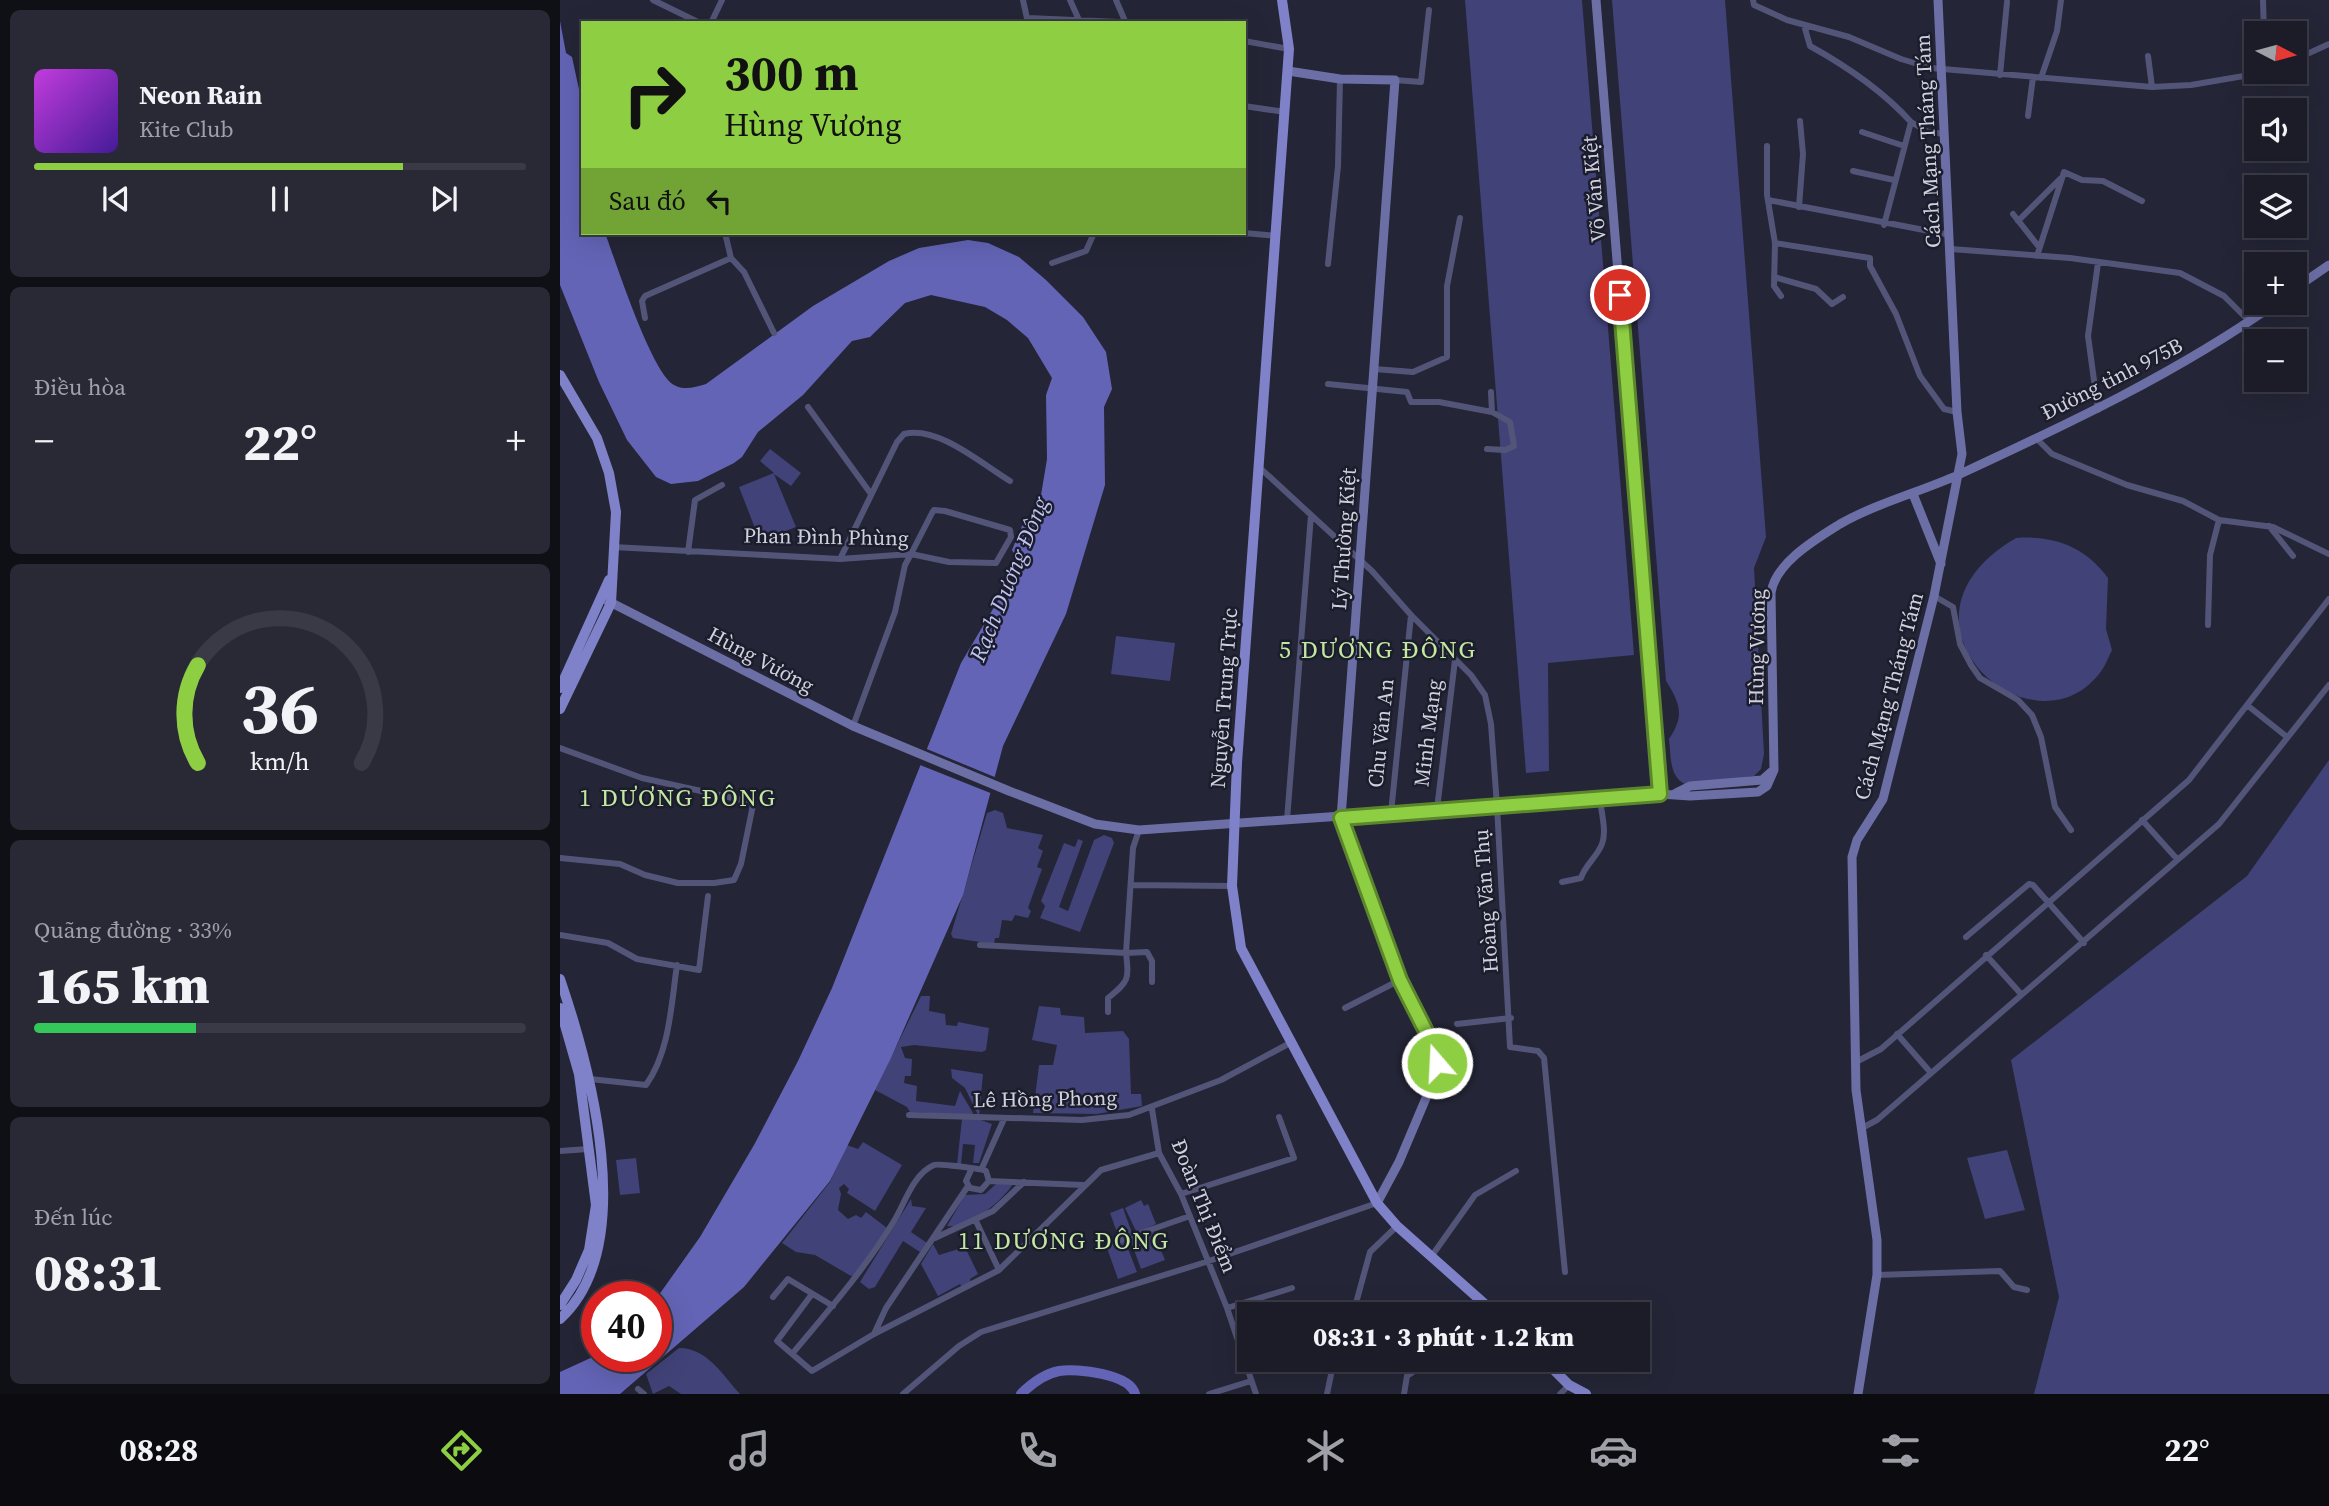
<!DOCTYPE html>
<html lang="vi">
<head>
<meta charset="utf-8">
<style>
  body { margin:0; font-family:"Source Serif 4",serif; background:#282934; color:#f1f3f6; height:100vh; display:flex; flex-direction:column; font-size:26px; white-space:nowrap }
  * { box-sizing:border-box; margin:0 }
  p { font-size:23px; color:#a0a1a8 }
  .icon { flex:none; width:38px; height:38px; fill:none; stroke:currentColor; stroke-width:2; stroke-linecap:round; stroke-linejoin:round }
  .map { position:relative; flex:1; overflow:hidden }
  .sheet { display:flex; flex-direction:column; gap:10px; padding:10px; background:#0f0f16; width:560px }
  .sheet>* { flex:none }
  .banner { position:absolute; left:21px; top:21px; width:665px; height:214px; border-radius:0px; box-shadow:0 7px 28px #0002,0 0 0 2px #393a45; background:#8ece43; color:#111; overflow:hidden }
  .needle { width:46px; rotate:96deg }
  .buttons { position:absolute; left:1684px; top:21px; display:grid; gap:14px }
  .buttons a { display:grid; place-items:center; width:63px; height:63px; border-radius:0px; background:#1b1c28; box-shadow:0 7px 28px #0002,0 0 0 2px #393a45; font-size:35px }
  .speed { position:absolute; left:21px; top:1281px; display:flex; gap:14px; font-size:35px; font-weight:700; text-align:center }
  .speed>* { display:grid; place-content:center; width:91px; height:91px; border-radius:50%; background:#1b1c28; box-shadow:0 7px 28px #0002,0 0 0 2px #393a45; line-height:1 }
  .speed .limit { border:10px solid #d22; background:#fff; color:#111 }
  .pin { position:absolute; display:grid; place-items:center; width:60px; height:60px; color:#fff; margin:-30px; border:4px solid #fff; border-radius:50%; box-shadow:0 2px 7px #0007 }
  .me { position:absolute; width:77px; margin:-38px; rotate:341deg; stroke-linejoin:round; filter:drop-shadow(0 0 5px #0008) }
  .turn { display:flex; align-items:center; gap:24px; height:147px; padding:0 28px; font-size:32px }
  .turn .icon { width:91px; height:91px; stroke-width:2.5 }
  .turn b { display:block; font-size:49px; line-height:60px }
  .then { display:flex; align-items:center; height:66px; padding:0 28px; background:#0003; gap:14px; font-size:26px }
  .big { font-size:52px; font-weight:800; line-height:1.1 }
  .sheet .widget { flex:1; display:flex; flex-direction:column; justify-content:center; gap:10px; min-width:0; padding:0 24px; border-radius:10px; background:#282934 }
  .sheet .dial { align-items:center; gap:0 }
  .dial svg { height:182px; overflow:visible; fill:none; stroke:#393a45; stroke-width:7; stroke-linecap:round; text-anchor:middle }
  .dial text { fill:#f1f3f6; stroke:none }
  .song { display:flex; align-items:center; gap:21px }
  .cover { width:84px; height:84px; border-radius:10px; background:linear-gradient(135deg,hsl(290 70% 55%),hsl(260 70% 35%)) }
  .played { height:7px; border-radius:4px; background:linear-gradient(90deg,#8ece43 75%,#393a45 75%) }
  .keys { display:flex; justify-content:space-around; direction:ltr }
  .heat { display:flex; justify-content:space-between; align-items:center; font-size:38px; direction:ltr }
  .charge { height:10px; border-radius:5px; background:linear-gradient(90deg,#34c759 33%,#393a45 0) }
  .trip { position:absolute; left:677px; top:1302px; width:413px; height:70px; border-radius:0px; background:#1b1c28; box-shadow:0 7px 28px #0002,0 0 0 2px #393a45; font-weight:800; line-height:70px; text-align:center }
  .dock { display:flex; height:112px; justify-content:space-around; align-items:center; background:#0b0b10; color:#a0a1a8 }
  .dock .icon { width:49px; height:49px }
  .dock .active { color:#8ece43 }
  .dock b { font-size:32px; color:#f1f3f6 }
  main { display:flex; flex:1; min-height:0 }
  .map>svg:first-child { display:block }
  .green { fill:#414278 }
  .water { fill:#6364b5 }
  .pier { fill:#242536 }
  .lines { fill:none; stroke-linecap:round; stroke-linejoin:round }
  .river { stroke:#6364b5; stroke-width:10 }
  .street { stroke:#535578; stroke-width:6 }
  .secondary { stroke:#6c6fa5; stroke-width:9 }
  .primary { stroke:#7f82c9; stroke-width:10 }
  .route-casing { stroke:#5c862c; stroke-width:18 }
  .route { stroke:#8ece43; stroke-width:12 }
  .labels { text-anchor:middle; stroke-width:5; stroke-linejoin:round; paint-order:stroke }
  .street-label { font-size:21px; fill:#d0d1dc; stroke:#1b1c2c }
  .water-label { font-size:23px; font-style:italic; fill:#bfc3ef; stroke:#1b1c2c }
  .quarter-label { font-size:24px; letter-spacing:2px; fill:#c3e8a2; stroke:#1b1c2c }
</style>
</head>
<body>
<main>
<section class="sheet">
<div class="widget">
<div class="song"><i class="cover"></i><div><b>Neon Rain</b><p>Kite Club</p></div></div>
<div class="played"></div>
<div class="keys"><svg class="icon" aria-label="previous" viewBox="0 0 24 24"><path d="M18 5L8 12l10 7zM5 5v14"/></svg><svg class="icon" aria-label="pause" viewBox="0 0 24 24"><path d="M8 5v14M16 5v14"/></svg><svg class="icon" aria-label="next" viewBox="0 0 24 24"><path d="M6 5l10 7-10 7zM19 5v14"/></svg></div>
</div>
<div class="widget"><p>Điều hòa</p>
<div class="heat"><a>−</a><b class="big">22°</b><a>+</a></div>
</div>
<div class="widget dial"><svg viewBox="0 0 100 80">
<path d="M14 69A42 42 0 1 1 86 69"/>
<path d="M14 69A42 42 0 0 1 14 26" stroke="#8ece43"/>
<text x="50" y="56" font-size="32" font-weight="700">36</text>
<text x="50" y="72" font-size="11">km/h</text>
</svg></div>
<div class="widget"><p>Quãng đường · 33%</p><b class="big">165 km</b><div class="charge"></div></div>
<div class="widget"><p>Đến lúc</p><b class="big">08:31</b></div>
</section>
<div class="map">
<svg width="1769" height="1394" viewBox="0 0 1769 1394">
  <rect width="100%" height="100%" fill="#242536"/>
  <!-- green -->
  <path class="green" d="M905,0H1022L1074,655L988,663L989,771L966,773Z
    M1052,0H1165L1206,537L1194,568L1204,754L1201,769L1194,776L1125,784C1109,777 1111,755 1109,739C1125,716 1120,703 1106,681Z
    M210,449L241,473L231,486L214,474L236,527L200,541L179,487L214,473L200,461Z
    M1456,538C1494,535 1526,547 1548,578L1546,629L1552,650C1548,658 1545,667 1539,674C1471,760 1315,620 1456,538Z
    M556,636L615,643L610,681L551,674Z
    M1769,760V1394H1474L1499,1297L1451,1060L1687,876Z
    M435,810L443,813L447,828L483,835L478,848L483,851L477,867L482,869L468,908L471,911L468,918L455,915L452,921L442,920L439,938H435L434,944L393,938L391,934L427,813Z
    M544,835L552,838L554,843L520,932L480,918L485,906L481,901L504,843L515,847L518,839L523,841L499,907L508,911L534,840Z
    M361,996H370L369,1011L385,1014L386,1025L397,1026L398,1022L429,1028L426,1050L422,1052L354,1045L341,1047L345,1058L352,1059L351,1076H345L344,1083L357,1086L356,1101L395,1106L400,1091L413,1113L411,1115L350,1112L347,1107L315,1090Z
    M479,1006L500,1008L501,1015L524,1017L525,1033L563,1031L569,1039L571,1094H581L582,1106L537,1114L473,1113L479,1065H493L497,1045L472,1040Z
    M391,1069L423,1074L419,1117L405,1088L392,1078Z
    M402,1119H418L432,1124L419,1163H413L415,1145L403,1144L401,1164H397Z
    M303,1142L342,1165L315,1211L287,1193L289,1189L284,1184L279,1188L281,1194L278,1210L288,1219L296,1215L301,1218L306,1212L327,1228L295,1275L291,1276L255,1255L236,1252L222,1243L270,1182L287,1145L298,1149Z
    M1447,1150L1465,1210L1425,1219L1407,1158Z
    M76,1158L80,1193L60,1195L56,1160Z
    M436,1184H453C442,1201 408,1230 387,1226L405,1195L425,1194Z
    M351,1199L352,1206L366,1208L351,1232L367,1243L360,1252L343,1241L315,1287L309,1289L300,1282Z
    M581,1200L584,1206L588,1204L596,1224L577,1233L565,1208Z
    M563,1208L572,1233L559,1238L550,1213Z
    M593,1231L605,1260L581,1269L570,1239Z
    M565,1241L577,1272L558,1279L547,1248Z
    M373,1244L379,1255L405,1247L418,1274L410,1279L411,1283L402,1287L400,1284L378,1296L361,1264Z
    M119,1348C148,1348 163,1376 180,1394H121L109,1386L93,1394L86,1374Z"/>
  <!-- water -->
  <path class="water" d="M0,21L6,53L12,57L23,108V233H45C56,262 91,372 114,385C125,391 135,387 146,384L253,306L329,261L359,248L408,240L428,243L459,257L486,280L523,317L546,352L552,389L544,407L545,485L506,614L443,746L403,895L331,1058L270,1181L184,1287L60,1394H0V1372L37,1355L96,1356V1299L140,1237L194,1145L238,1061L272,988L401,663L443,592L451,588L462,568L452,550L462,526L478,513L487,459L486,395L492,378L468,338L447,320L425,307L371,295L345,303L310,337L292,341L243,395L198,432L182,457L174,463L138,481L111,484L96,477L67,440L39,382L0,285Z"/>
  <!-- pier -->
  <path class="pier" d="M362,747L437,778L433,794L355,763Z"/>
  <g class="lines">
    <!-- river -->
    <path class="river" d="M461,1394C471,1384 484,1374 499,1371C517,1368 570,1374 575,1394"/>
    <!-- street -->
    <path class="street" d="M93,0L140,23
      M463,0L468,23
      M510,0L519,20
      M556,0L565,21
      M1193,0L1194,5L1227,20L1289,37L1341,59L1371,68L1592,87L1631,85L1707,72
      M1703,0L1704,33
      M468,18L583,23
      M151,23L162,0
      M1244,25L1250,46C1288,67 1322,90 1351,122
      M1741,34L1742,56
      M684,41L729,49
      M1588,56L1592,87
      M1734,60L1769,44
      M1440,75L1447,2
      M1481,78L1497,31L1501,0
      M835,80L861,82L869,10
      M684,106L725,112
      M1468,116L1473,77
      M1302,132L1344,146
      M1207,146V195L1215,243L1214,286L1221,296
      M1293,171L1334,180
      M1208,200L1390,235
      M1239,207L1243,154L1240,121
      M1453,214L1479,247
      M1458,221L1500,179
      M1324,225L1351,122L1368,132L1385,134
      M401,233H451
      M684,233L717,236
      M1215,243L1310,258V266L1336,314L1360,376L1384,409L1397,412
      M1391,249L1510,258L1620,273L1664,296L1689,321
      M1477,256L1504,172L1522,180L1543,181L1582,201
      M171,258L184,272L214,333
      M492,263L526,251L534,233
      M1538,263L1528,336L1538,410
      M768,264L778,166L780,79
      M1214,277L1256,289L1272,304L1283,297
      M85,318L82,301L85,296L171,258L165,233
      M814,369L853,372L887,357V286L900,218
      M768,384L847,392L851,402H879L932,412
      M248,407L311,494
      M1476,438L1492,454L1567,485L1623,501L1659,520L1713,527L1769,554
      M927,449L945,450L954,446L950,422L932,412L931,392
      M700,468L812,571L851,615L911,675L925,695L931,724L937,806L950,1047L978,1051L984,1058L1005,1272
      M1709,526L1733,556
      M53,547L280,559L351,554L389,562L436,563L451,537L450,530L385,511L374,510L372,513L351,554L345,565L335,612L293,726
      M128,552L135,500L162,485
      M280,559L337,442L344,434C378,425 423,465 450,481
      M1374,596L1393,607L1400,644L1411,665L1420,678L1458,700L1472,715L1481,737L1495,807L1511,830
      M1648,625L1650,555L1659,520
      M1687,705L1727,737
      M0,748L82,778L191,802L193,805L181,864L174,880L154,883H118L85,875L60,864L0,858
      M877,809L895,660
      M831,813L851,615
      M727,820L751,515
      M1582,820L1617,859
      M1002,882L1021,878C1025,865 1037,857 1042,844C1047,831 1041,812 1040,798
      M571,885L672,886
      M0,935L48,943L77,959L139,970L148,896
      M1406,937L1469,884L1473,885L1524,943
      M420,945L566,953L573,848L579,830
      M1426,955L1461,994
      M785,1008L840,980
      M548,1012V998C569,981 569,980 566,953L587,952L592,961V982
      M897,1024L951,1018
      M1337,1034L1371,1073
      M1296,1062L1321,1049L1629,780L1769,599
      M30,1079L86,1085C110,1051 111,1005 117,965
      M592,1109L599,1153L621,1194L667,1308L696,1394
      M349,1115L522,1120L569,1115L661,1080L732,1042
      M1302,1128L1317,1120L1659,824L1769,685
      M0,1151L28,1149
      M422,1168L444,1119
      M411,1170L406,1181L410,1188L421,1190L429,1181
      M429,1181L523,1185
      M621,1194L734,1158L719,1117
      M416,1221L439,1270
      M375,1238L433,1211L464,1182
      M550,1244L630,1216
      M871,1257L915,1195L956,1171
      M1317,1275L1440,1271L1454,1287L1467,1290
      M252,1294L217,1341L252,1371L314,1334L439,1270L541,1170L599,1153
      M213,1297L228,1279L273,1306
      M667,1308L732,1288
      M793,1314L810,1252L837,1226
      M314,1334L326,1308L408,1186
      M232,1354C268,1311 305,1269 334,1221C345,1203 353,1174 374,1165C378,1163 423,1169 426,1171L429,1181
      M78,1389L84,1394
      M343,1394L399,1346L421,1332L646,1262L817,1203
      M649,1394L691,1381
      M767,1394L774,1360
      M844,1394L847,1376L870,1360
      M1000,1394L1009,1385"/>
    <!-- secondary -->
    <path class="secondary" d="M1036,0L1100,794
      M728,71L780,79L835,80L781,818L840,980L876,1051L877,1072L839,1162L817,1203
      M1734,289L1769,265
      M1353,494L1381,564
      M46,600L293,726L449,791L535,824L579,830L1100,794L1130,796L1198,792L1207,786L1214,770L1211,593C1215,563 1256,539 1280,524C1317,503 1360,492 1398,475C1508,424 1617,373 1716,303
      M1116,793L1130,786L1202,780L1211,772
      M1298,1394L1317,1275V1240L1296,1090L1292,857L1297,840L1323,799L1374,596L1402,454L1397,412L1378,0"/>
    <!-- primary -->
    <path class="primary" d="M722,0L729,49L677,763L672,886L681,948L817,1203L837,1226L936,1314
      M0,375L37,438L49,473L56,512L51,603L0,709
      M0,688L49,580
      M0,979C30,1067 80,1246 0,1319
      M0,1008L19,1074L36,1205L29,1250L16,1280L0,1305
      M984,1360L1009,1385L1026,1394"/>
  </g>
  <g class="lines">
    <!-- route casing -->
    <g class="route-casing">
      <path id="route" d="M877,1063L876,1051L840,980L781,818L1100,794L1060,295"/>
    </g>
    <!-- route -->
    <use href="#route" class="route"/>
  </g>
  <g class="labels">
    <!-- street labels -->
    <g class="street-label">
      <text transform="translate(1368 141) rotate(-93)" y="7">Cách Mạng Tháng Tám</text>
      <text transform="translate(1034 189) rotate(-95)" y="7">Võ Văn Kiệt</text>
      <text transform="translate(1552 379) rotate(-27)" y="7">Đường tỉnh 975B</text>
      <text transform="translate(266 537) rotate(1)" y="7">Phan Đình Phùng</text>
      <text transform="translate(784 539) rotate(-86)" y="7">Lý Thường Kiệt</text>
      <text transform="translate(1197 647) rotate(-89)" y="7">Hùng Vương</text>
      <text transform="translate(201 660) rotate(28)" y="7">Hùng Vương</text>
      <text transform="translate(1329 696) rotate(-75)" y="7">Cách Mạng Tháng Tám</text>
      <text transform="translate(664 698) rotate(-86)" y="7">Nguyễn Trung Trực</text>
      <text transform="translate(821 733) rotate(-84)" y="7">Chu Văn An</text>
      <text transform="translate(868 733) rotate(-83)" y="7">Minh Mạng</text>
      <text transform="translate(926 901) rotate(-94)" y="7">Hoàng Văn Thụ</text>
      <text transform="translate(485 1099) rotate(-1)" y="7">Lê Hồng Phong</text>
      <text transform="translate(644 1206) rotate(68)" y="7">Đoàn Thị Điểm</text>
    </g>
    <!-- water labels -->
    <g class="water-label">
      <text transform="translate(449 579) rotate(-68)" y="8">Rạch Dương Đông</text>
    </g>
    <!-- quarter labels -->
    <g class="quarter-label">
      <text x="818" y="658">5 DƯƠNG ĐÔNG</text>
      <text x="118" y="806">1 DƯƠNG ĐÔNG</text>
      <text x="504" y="1249">11 DƯƠNG ĐÔNG</text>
    </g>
  </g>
</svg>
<div class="buttons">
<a><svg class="needle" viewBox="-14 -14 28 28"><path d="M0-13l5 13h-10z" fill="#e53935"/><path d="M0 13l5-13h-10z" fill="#a0a1a8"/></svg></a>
<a><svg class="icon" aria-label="sound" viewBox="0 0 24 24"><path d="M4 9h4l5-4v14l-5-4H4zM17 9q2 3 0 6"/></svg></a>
<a><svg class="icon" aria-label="layers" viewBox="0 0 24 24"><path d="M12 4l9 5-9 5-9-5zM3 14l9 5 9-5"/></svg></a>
<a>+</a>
<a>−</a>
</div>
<div class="speed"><div class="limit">40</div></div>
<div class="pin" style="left:1060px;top:295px;background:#d93025"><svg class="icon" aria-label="arrive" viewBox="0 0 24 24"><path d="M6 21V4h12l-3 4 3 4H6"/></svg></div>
<svg class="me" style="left:877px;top:1063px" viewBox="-20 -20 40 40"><circle r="17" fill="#8ece43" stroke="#fff" stroke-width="3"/><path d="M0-11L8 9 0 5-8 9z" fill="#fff"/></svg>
<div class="trip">08:31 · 3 phút · 1.2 km</div>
<div class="banner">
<div class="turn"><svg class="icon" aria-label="right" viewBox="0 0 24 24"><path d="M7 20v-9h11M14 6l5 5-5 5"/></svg><div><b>300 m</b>Hùng Vương</div></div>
<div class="then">Sau đó<svg class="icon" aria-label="left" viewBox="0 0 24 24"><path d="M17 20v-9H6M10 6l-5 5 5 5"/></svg></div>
</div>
</div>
</main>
<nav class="dock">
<b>08:28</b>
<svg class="icon active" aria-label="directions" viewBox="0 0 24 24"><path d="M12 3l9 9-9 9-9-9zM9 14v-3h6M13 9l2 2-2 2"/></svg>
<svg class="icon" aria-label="music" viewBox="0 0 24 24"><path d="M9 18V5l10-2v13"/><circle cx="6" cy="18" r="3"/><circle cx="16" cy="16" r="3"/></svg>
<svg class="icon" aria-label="phone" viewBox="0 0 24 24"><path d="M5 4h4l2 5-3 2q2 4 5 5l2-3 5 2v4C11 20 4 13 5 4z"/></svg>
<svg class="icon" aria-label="climate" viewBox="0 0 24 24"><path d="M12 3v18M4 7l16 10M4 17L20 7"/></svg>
<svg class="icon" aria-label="car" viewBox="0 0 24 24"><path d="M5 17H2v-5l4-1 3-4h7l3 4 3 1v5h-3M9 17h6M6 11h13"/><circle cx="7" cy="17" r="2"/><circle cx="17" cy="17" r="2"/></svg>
<svg class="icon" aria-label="filters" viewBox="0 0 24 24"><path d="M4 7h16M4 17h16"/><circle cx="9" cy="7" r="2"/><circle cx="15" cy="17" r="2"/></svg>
<b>22°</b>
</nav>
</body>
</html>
